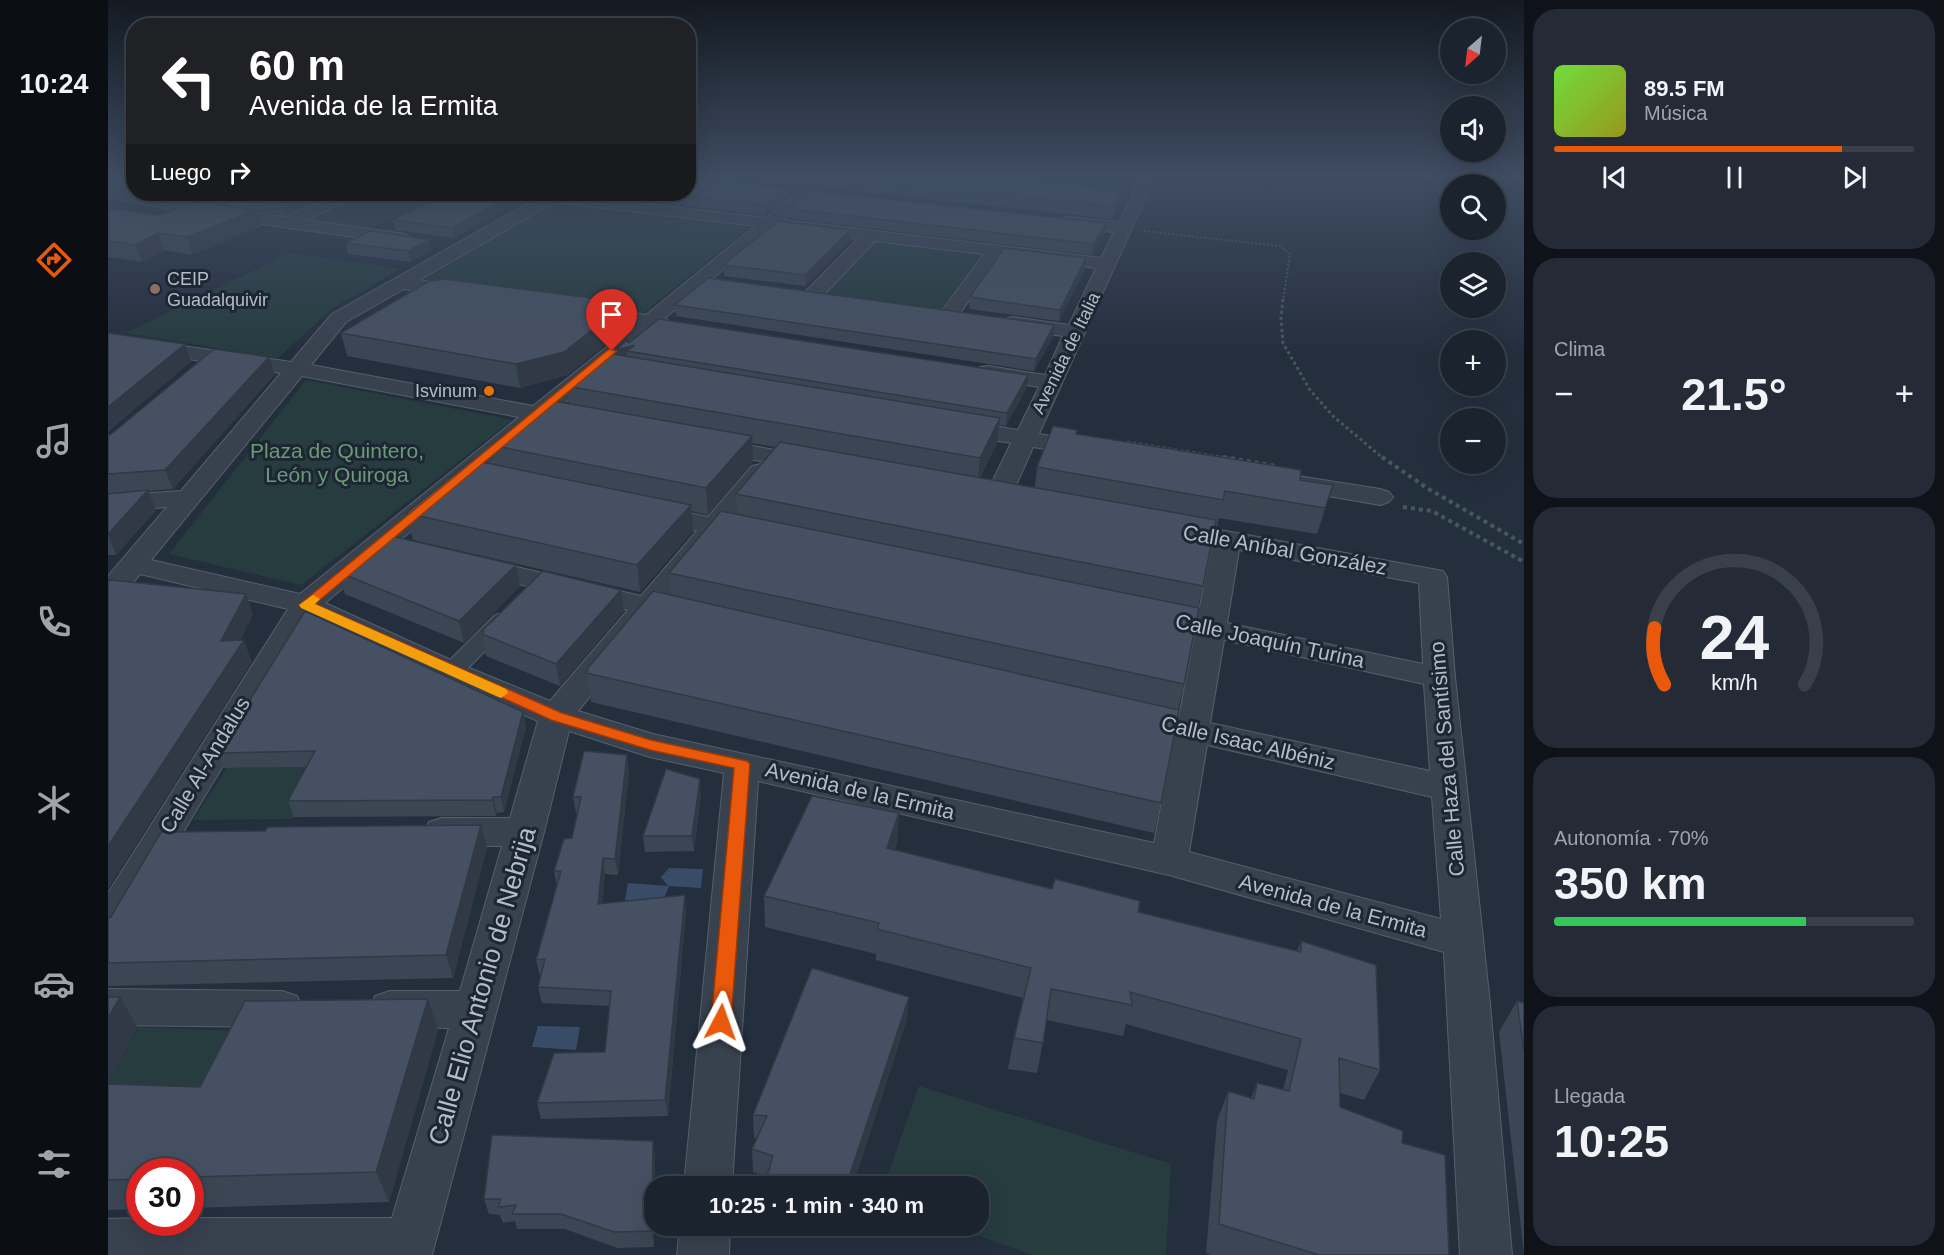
<!DOCTYPE html>
<html lang="es">
<head>
<meta charset="utf-8">
<style>
  body { margin:0; font-family:Helvetica,sans-serif; background:#242b36; color:#f1f3f6; height:100vh; display:flex; flex-direction:column; font-size:22px; white-space:nowrap }
  * { box-sizing:border-box; margin:0 }
  p { font-size:20px; color:#a0a4aa }
  .icon { flex:none; width:33px; height:33px; fill:none; stroke:currentColor; stroke-width:2; stroke-linecap:round; stroke-linejoin:round }
  .map { position:relative; flex:1; overflow:hidden }
  .sheet { display:flex; flex-direction:column; gap:9px; padding:9px; background:#0f1319; width:420px }
  .sheet>* { flex:none }
  .top-card { position:absolute; left:18px; top:18px; width:570px; height:183px; border-radius:24px; box-shadow:0 6px 24px #0002,0 0 0 2px #39404a; background:#202124; color:#fff; overflow:hidden }
  .needle { width:39px; rotate:208deg }
  .fabs { position:absolute; left:1332px; top:18px; display:grid; gap:12px }
  .fabs a { display:grid; place-items:center; width:66px; height:66px; border-radius:50%; background:#1b232e; box-shadow:0 6px 24px #0002,0 0 0 2px #39404a; font-size:30px }
  .speed { position:absolute; left:18px; top:1158px; display:flex; gap:12px; font-size:30px; font-weight:700; text-align:center }
  .speed>* { display:grid; place-content:center; width:78px; height:78px; border-radius:50%; background:#1b232e; box-shadow:0 6px 24px #0002,0 0 0 2px #39404a; line-height:1 }
  .speed .limit { border:9px solid #d22; background:#fff; color:#111 }
  .pin { position:absolute; display:grid; place-items:center; width:51px; height:51px; color:#fff; margin:-62px -26px; border-radius:50% 50% 50% 0; rotate:-45deg; box-shadow:0 0 6px #0007 }
  .pin .icon { rotate:45deg }
  .me { position:absolute; width:66px; margin:-33px; rotate:4deg; stroke-linejoin:round; filter:drop-shadow(0 0 4px #0008) }
  .turn { display:flex; align-items:center; gap:21px; height:126px; padding:0 24px; font-size:27px }
  .turn .icon { width:78px; height:78px; stroke-width:2.5 }
  .turn b { display:block; font-size:42px; line-height:51px }
  .then { display:flex; align-items:center; height:57px; padding:0 24px; background:#0003; gap:12px; font-size:22px }
  .big { font-size:45px; font-weight:700; line-height:1.1 }
  .sheet .widget { flex:1; display:flex; flex-direction:column; justify-content:center; gap:9px; min-width:0; padding:0 21px; border-radius:24px; background:#242b36 }
  .sheet .dial { align-items:center; gap:0 }
  .dial svg { height:156px; overflow:visible; fill:none; stroke:#39404a; stroke-width:7; stroke-linecap:round; text-anchor:middle }
  .dial text { fill:#f1f3f6; stroke:none }
  .song { display:flex; align-items:center; gap:18px }
  .cover { width:72px; height:72px; border-radius:9px; background:linear-gradient(135deg,hsl(100 70% 55%),hsl(60 70% 35%)) }
  .played { height:6px; border-radius:3px; background:linear-gradient(90deg,#ea580c 80%,#39404a 80%) }
  .keys { display:flex; justify-content:space-around; direction:ltr }
  .heat { display:flex; justify-content:space-between; align-items:center; font-size:33px; direction:ltr }
  .charge { height:9px; border-radius:4px; background:linear-gradient(90deg,#34c759 70%,#39404a 0) }
  .trip { position:absolute; left:536px; top:1176px; width:345px; height:60px; border-radius:24px; background:#1b232e; box-shadow:0 6px 24px #0002,0 0 0 2px #39404a; font-weight:700; line-height:60px; text-align:center }
  main { display:flex; flex:1; min-height:0 }
  .tab-bar { display:flex; flex-direction:column; width:108px; justify-content:space-around; align-items:center; background:#0b0e12; color:#a0a4aa }
  .tab-bar .icon { width:42px; height:42px }
  .tab-bar .selected { color:#ea580c }
  .tab-bar b { font-size:27px; color:#f1f3f6 }
  .map>svg:first-child { display:block }
  .green { fill:#263c3f }
  .water { fill:#394c67 }
  .lines { fill:none; stroke-linecap:round; stroke-linejoin:round }
  .pedestrian-casing { stroke:#565f6c; stroke-width:2 }
  .minor-casing { stroke:#565f6c; stroke-width:2 }
  .secondary-casing { stroke:#565f6c; stroke-width:1 }
  .path-far2 { stroke:#44595c; stroke-width:2; stroke-dasharray:2 2; stroke-linecap:butt }
  .path-far1 { stroke:#44595c; stroke-width:3; stroke-dasharray:3 3; stroke-linecap:butt }
  .path { stroke:#44595c; stroke-width:4; stroke-dasharray:4 4; stroke-linecap:butt }
  .pedestrian { fill:#38414e; fill-rule:evenodd }
  .minor { fill:#38414e; fill-rule:evenodd }
  .secondary { fill:#465061; fill-rule:evenodd }
  .wall { fill:#3b4654 }
  .shaded-wall { fill:#303945 }
  .building { fill:#455162; stroke:#303945; stroke-width:1.5 }
  .route { fill:#ea580c; stroke:#983908; stroke-width:1.5 }
  .slow { fill:#f59e0b }
  .education-dot { fill:#8d6e63; stroke:#1d2633; stroke-width:2 }
  .food-dot { fill:#e8710a; stroke:#1d2633; stroke-width:2 }
  .labels { text-anchor:middle; stroke-width:6; stroke-linejoin:round; paint-order:stroke }
  .far-poi-label { font-size:18px; fill:#b4bcc9; stroke:#1d2633; text-anchor:start }
  .far-street-label { font-size:18px; fill:#b4bcc9; stroke:#1d2633 }
  .park-label { font-size:21px; fill:#6b9a76; stroke:#1d2633 }
  .street-label { font-size:21px; fill:#b4bcc9; stroke:#1d2633 }
  .near-street-label { font-size:26px; fill:#b4bcc9; stroke:#1d2633 }
</style>
</head>
<body>
<main>
<nav class="tab-bar">
<b>10:24</b>
<svg class="icon selected" aria-label="directions" viewBox="0 0 24 24"><path d="M12 3l9 9-9 9-9-9zM9 14v-3h6M13 9l2 2-2 2"/></svg>
<svg class="icon" aria-label="music" viewBox="0 0 24 24"><path d="M9 18V5l10-2v13"/><circle cx="6" cy="18" r="3"/><circle cx="16" cy="16" r="3"/></svg>
<svg class="icon" aria-label="phone" viewBox="0 0 24 24"><path d="M5 4h4l2 5-3 2q2 4 5 5l2-3 5 2v4C11 20 4 13 5 4z"/></svg>
<svg class="icon" aria-label="climate" viewBox="0 0 24 24"><path d="M12 3v18M4 7l16 10M4 17L20 7"/></svg>
<svg class="icon" aria-label="car" viewBox="0 0 24 24"><path d="M5 17H2v-5l4-1 3-4h7l3 4 3 1v5h-3M9 17h6M6 11h13"/><circle cx="7" cy="17" r="2"/><circle cx="17" cy="17" r="2"/></svg>
<svg class="icon" aria-label="filters" viewBox="0 0 24 24"><path d="M4 7h16M4 17h16"/><circle cx="9" cy="7" r="2"/><circle cx="15" cy="17" r="2"/></svg>
</nav>
<div class="map">
<svg width="1416" height="1255" viewBox="0 0 1416 1255">
  <rect width="100%" height="100%" fill="#242f3e"/>
  <!-- green -->
  <path class="green" d="M942,177H1025L1017,193L937,184Z
    M251,194H332L260,230L192,221Z
    M446,203L642,227L533,315L312,281Z
    M769,240L875,253L834,309L718,293Z
    M181,253L292,269L225,308L170,358L18,333Z
    M198,380L404,420L193,585L61,554Z
    M212,767L185,819L85,820L119,768Z
    M31,1027L152,1032L109,1118L0,1114V1083Z
    M811,1086L1063,1164L1058,1255H925L842,1226H870V1186H776Z"/>
  <!-- water -->
  <path class="water" d="M561,868L595,869L593,888L561,886L553,905H516L520,883L560,886L553,877Z
    M430,1026L472,1027L468,1050L424,1047Z"/>
  <g class="lines">
    <!-- pedestrian casing -->
    <g class="pedestrian-casing">
      <path id="pedestrian" d="M395,613L403,615L406,620L403,625L351,677L343,679L335,677L331,672L335,667L387,615Z"/>
    </g>
    <!-- minor casing -->
    <g class="minor-casing">
      <path id="minor" d="M708,177H724L675,220L993,258L1006,232L956,227L948,222L956,217L1011,222L1033,177H1047L931,434L987,444L991,449L987,454L979,456L925,447L903,497L899,502L890,505L881,502L877,497L903,443L849,434L841,432L837,427L841,422L849,420L910,430L931,387L880,378L872,377L869,372L872,367L880,366L937,375L955,336L904,329L897,327L894,323L897,319L904,317L961,325L988,268L892,256L848,319H834L831,315L876,254L767,241L711,300H697L695,296L697,292L750,239L665,228L557,318L563,323L560,327L546,328L448,410L472,415L475,420L472,425L464,427L434,421L217,603L354,665L442,701L520,610L360,572L356,566L360,560L370,558L533,596L589,531L535,519L531,513L535,507L544,505L600,517L644,466L653,464L662,466L665,471L624,522L650,528L654,534L650,540L641,542L613,536L559,602L584,608L589,614L584,620L574,623L547,616L470,711L545,734L1046,843L1066,738L1015,726L1010,718L1015,710L1027,707L1071,717L1087,634L1039,623L1034,617L1039,611L1049,608L1090,617L1104,545L1054,535L1050,529L1054,523L1063,521L1335,571L1339,577L1347,677L1382,1004L1404,1255H1352L1336,952L1061,875L650,781L624,1186H576L616,773L542,757L461,731L436,832L324,1255H0V1219L32,1218V1222H82V1218H284L341,1028L282,1027L267,1022L261,1009L267,996L282,991H352L394,846H334L321,842L316,832L321,822L334,818H402L430,721L332,679L203,619L68,844L14,939L0,944V893L180,609L32,574L10,600L0,603V576L59,507L0,512V496L73,491L173,373L0,347V335L183,362L224,314L428,199L424,198L422,194H456L658,218ZM447,202L647,226L538,315L465,303L458,305L455,309L458,313L526,325L425,406L203,365L238,322L296,289L352,298L359,296L361,292L359,288L311,280ZM194,376L411,417L192,594L43,560ZM1131,550L1311,583L1315,664L1119,623ZM1116,640L1316,684L1322,771L1102,723ZM1099,745L1324,797L1333,919L1081,852Z
        M0,187L96,206L177,217L231,194H250L248,197L197,220L297,234L305,239L297,244L96,216L0,197Z
        M606,439L700,456L709,458L712,463L709,468L700,470L598,451L594,446L598,441Z
        M1183,475L1272,489L1281,492L1285,497L1281,502L1272,505L1174,488L1170,483L1174,478Z
        M0,989L174,991L189,996L195,1009L189,1022L174,1027L0,1025Z
        M572,1226H622L621,1255H569Z"/>
    </g>
    <!-- secondary casing -->
    <g class="secondary-casing">
      <path id="secondary" d="M9,177H26V182L0,190V180Z"/>
    </g>
    <!-- path-far2 -->
    <path class="path-far2" d="M1036,231L1172,246L1182,254L1175,301"/>
    <!-- path-far1 -->
    <path class="path-far1" d="M1175,299L1173,318L1175,343L1202,390L1226,417L1276,459
      M1019,442L1124,459"/>
    <!-- path -->
    <path class="path" d="M1115,457L1168,466
      M1274,457L1319,488L1416,544
      M1295,507L1324,511L1416,562"/>
    <!-- pedestrian -->
    <use href="#pedestrian" class="pedestrian"/>
    <!-- minor -->
    <use href="#minor" class="minor"/>
    <!-- secondary -->
    <use href="#secondary" class="secondary"/>
  </g>
  <!-- wall -->
  <path class="wall" d="M611,177H704L693,186L613,178Z
    M716,177H892L1012,191L1011,203L1005,219L716,188Z
    M225,194L177,215L148,211L153,226L84,255L56,250L34,262L0,257V211L51,215L122,206L119,198Z
    M338,194H421V196L346,238L288,230L285,220Z
    M482,194H580L679,198L658,215Z
    M682,207L997,233L984,255L684,219V218L682,217Z
    M742,240L697,286L616,276L615,265Z
    M238,243L323,250L302,262L240,254Z
    M977,269L951,321L861,309L862,297Z
    M567,305L946,325L945,337L926,371L568,316Z
    M233,333L507,337L459,375L412,388L239,356Z
    M521,343L920,375L919,387L898,426L891,425L889,443L872,478L927,487L929,467L969,430V434L1192,480L1225,485L1209,534L1111,518L1109,527H1107L1090,608L1076,684L1070,710L1053,803L1046,833L483,702L478,673L479,669L564,595L561,573L629,514L628,494L668,447L644,443L645,462L600,515L583,511L585,531L532,592L305,540L298,513L387,465L383,445L461,404L458,386L460,385V383L508,355V350Z
    M167,374L65,489L41,491L48,510L8,555H0V435Z
    M230,572L412,586L356,643L237,594Z
    M516,611L452,686L378,656L374,631Z
    M415,712L418,727L396,812L389,813L388,816L186,817L180,801L199,767L116,768L109,753Z
    M521,771L510,875L497,874L494,903L578,911L560,1116L433,1119L429,1103L497,1052L502,1006L434,1003L430,987L433,976H432L428,960L449,887L446,871L464,838L469,813H468L465,797Z
    M593,795L586,851L537,852L535,836Z
    M791,813L789,843L787,850L1030,912L1189,951L1193,941L1272,1070L1256,1100L1232,1093V1107L1294,1143L1341,1255H1103L1098,1253L1109,1121L1120,1091L1143,1098L1149,1083L1175,1090L1180,1070L1018,1024L1015,1036L939,1020L929,1073L900,1069L906,1038L915,998L768,960V954L657,927L656,896Z
    M373,825L379,848L345,978L0,986V918L157,831Z
    M320,999L330,1030L281,1202L82,1208V1172H32V1209L0,1210V1084L92,1087Z
    M1409,1001L1416,1003V1255L1391,1032Z
    M799,1020L659,1176L645,1172L644,1149L649,1138H646L645,1115Z
    M547,1157V1186H546V1247L509,1248L457,1229H409L407,1221L395,1223L392,1215L381,1214L376,1199Z
    M700,1226H732L729,1236Z"/>
  <!-- shaded-wall -->
  <path class="shaded-wall" d="M693,177H704L693,186Z
    M678,188L679,198L658,215V205Z
    M1012,191L1011,203L1005,219L1007,206Z
    M200,194H225L177,215L174,205Z
    M407,194H421V196L346,238L344,228Z
    M148,210L153,226L84,255L79,237Z
    M998,223L997,233L984,255L986,244Z
    M742,230V240L697,286V275Z
    M50,233L56,250L34,262L27,245Z
    M321,240L323,250L302,262L300,251Z
    M978,258L977,269L951,321L952,310Z
    M504,314L507,337L459,375L412,388L408,364Z
    M946,325L945,337L926,371L928,359Z
    M77,344L83,362L0,432V407Z
    M527,345L519,351V359L509,362L508,350Z
    M161,357L167,374L65,489L57,470Z
    M920,375L919,387L898,426L899,413Z
    M892,418L889,443L869,483L872,458Z
    M644,436L645,462L600,515L598,488Z
    M1225,485L1217,511L1209,534L1217,508Z
    M40,490L48,510L8,555L0,534Z
    M583,505L585,531L532,592L529,565Z
    M408,565L412,586L356,643L351,621Z
    M513,590L516,611L452,686L448,664Z
    M138,594L145,615L121,662L136,640L144,662L0,889V846Z
    M415,712L418,727L396,812L393,797Z
    M519,755L521,771L510,875L507,859Z
    M592,779L593,795L586,851L584,836Z
    M385,797L389,813L388,816L384,800Z
    M791,813L789,843L777,879L779,848Z
    M373,825L379,848L345,978L338,955Z
    M495,858L497,874L493,920L490,904Z
    M577,895L578,911L560,1116L557,1100Z
    M12,997L30,1028L0,1083V1018Z
    M801,997L799,1020L745,1186H738Z
    M320,999L330,1030L281,1202L268,1172Z
    M545,1141L547,1157V1186H546V1247L544,1231Z
    M729,1226H732L729,1236Z"/>
  <!-- building -->
  <path class="building" d="M722,177H892L1012,191L1007,206Z
    M580,178L678,188L658,205L562,194H580Z
    M702,191L998,223L986,244L684,209L686,208L682,207Z
    M129,194H200L174,205L119,198Z
    M338,194H407L344,228L285,220Z
    M88,202L148,210L79,237L50,233L27,245L0,241V211L7,209L51,215Z
    M670,221L742,230L697,275L615,265Z
    M262,231L321,240L300,251L238,243Z
    M896,248L978,258L952,310L862,297Z
    M600,278L946,325L928,359L567,305Z
    M337,279L491,299L504,314L456,352L408,364L233,333L321,281Z
    M551,319L920,375L899,413L519,351L527,345L508,350L519,340L521,343Z
    M0,333L77,344L0,407Z
    M106,349L161,357L57,470L0,474V435H2Z
    M499,353L892,418L872,458L458,386L462,383H460Z
    M440,400L644,436L598,488L383,445Z
    M945,426L969,430L968,434L1193,470L1192,480L1225,485L1217,508L1117,491L1115,500L929,467Z
    M672,442L1108,520L1095,586L628,494Z
    M364,460L583,505L529,565L298,513Z
    M40,490L0,534V494Z
    M613,511L1091,608L1076,684L561,573Z
    M279,535L408,565L351,621L230,572Z
    M435,571L513,590L448,664L374,634L376,632L374,631Z
    M3,580L138,594L113,641L136,640L0,846V581Z
    M545,591L1071,710L1053,803L478,673L480,670L479,669Z
    M197,611L415,712L393,797H385L384,800L180,801L207,751L109,753Z
    M476,751L519,755L507,859L495,858L490,904L577,895L557,1100L429,1103L446,1053L497,1052L503,991L430,987L437,959L428,960L453,871H446L456,839L464,838L473,797H465Z
    M558,769L592,779L584,836H535Z
    M704,796L791,813L779,848L944,889L947,879L1032,901L1030,912L1193,952V941L1268,965L1272,1070L1231,1058L1232,1107L1295,1131L1294,1143L1337,1155L1341,1255H1211L1111,1224L1120,1091L1146,1099L1149,1083L1181,1091L1193,1039L1022,992L1024,1005L943,989L935,1043L906,1038L923,968L769,929L771,923L656,896Z
    M373,825L338,955L0,963V918L3,917L53,832L157,831L160,827Z
    M704,968L801,997L738,1186H656L665,1156L644,1149L659,1116L645,1115Z
    M0,997H12L0,1018Z
    M320,999L268,1172L82,1177V1172H32V1179L0,1180V1084L92,1087L137,1001Z
    M1409,1001L1416,1003V1052Z
    M384,1135L545,1141L544,1231L506,1232L453,1214H404L408,1205L390,1207L393,1199H376Z"/>
  <!-- sky -->
  <linearGradient id="sky" x2="0" y2="1"><stop stop-color="#141a22"/><stop offset="0.5" stop-color="#3f4d63"/><stop offset="1" stop-color="#3f4d63" stop-opacity="0"/></linearGradient>
  <rect width="1416" height="353" fill="url(#sky)"/>
  <!-- route -->
  <path class="route" d="M501,349L509,351L207,604L454,713L543,740L639,761L642,764L623,1022L620,1028L613,1031L606,1028L603,1022L626,768L542,750L443,720L191,605Z"/>
  <!-- slow -->
  <path class="slow" d="M205,595L212,599L207,604L398,689L400,693L393,698L388,696L193,608L191,605Z"/>
  <!-- markers -->
  <circle class="education-dot" cx="47" cy="289" r="6"/>
  <circle class="food-dot" cx="381" cy="391" r="6"/>
  <g class="labels">
    <!-- far-poi labels -->
    <g class="far-poi-label">
      <text x="59" y="285">CEIP<tspan x="59" dy="21">Guadalquivir</tspan></text>
      <text x="369" y="397" text-anchor="end">Isvinum</text>
    </g>
    <!-- far-street labels -->
    <g class="far-street-label">
      <text transform="translate(958 353) rotate(-64)" y="6">Avenida de Italia</text>
    </g>
    <!-- park labels -->
    <g class="park-label">
      <text x="229" y="458">Plaza de Quintero,<tspan x="229" dy="24">León y Quiroga</tspan></text>
    </g>
    <!-- street labels -->
    <g class="street-label">
      <text transform="translate(1177 550) rotate(10)" y="7">Calle Aníbal González</text>
      <text transform="translate(1162 641) rotate(12)" y="7">Calle Joaquín Turina</text>
      <text transform="translate(1140 743) rotate(13)" y="7">Calle Isaac Albéniz</text>
      <text transform="translate(1339 759) rotate(-95)" y="7">Calle Haza del Santísimo</text>
      <text transform="translate(97 765) rotate(-59)" y="7">Calle Al-Andalus</text>
      <text transform="translate(752 791) rotate(13)" y="7">Avenida de la Ermita</text>
      <text transform="translate(1225 906) rotate(15)" y="7">Avenida de la Ermita</text>
    </g>
    <!-- near-street labels -->
    <g class="near-street-label">
      <text transform="translate(374 986) rotate(-74)" y="9">Calle Elio Antonio de Nebrija</text>
    </g>
  </g>
</svg>
<div class="fabs">
<a><svg class="needle" viewBox="-14 -14 28 28"><path d="M0-13l5 13h-10z" fill="#e53935"/><path d="M0 13l5-13h-10z" fill="#a0a4aa"/></svg></a>
<a><svg class="icon" aria-label="sound" viewBox="0 0 24 24"><path d="M4 9h4l5-4v14l-5-4H4zM17 9q2 3 0 6"/></svg></a>
<a><svg class="icon" aria-label="search" viewBox="0 0 24 24"><circle cx="10" cy="10" r="6"/><path d="M15 15l6 6"/></svg></a>
<a><svg class="icon" aria-label="layers" viewBox="0 0 24 24"><path d="M12 4l9 5-9 5-9-5zM3 14l9 5 9-5"/></svg></a>
<a>+</a>
<a>−</a>
</div>
<div class="speed"><div class="limit">30</div></div>
<div class="pin" style="left:504px;top:351px;background:#d93025"><svg class="icon" aria-label="arrive" viewBox="0 0 24 24"><path d="M6 21V4h12l-3 4 3 4H6"/></svg></div>
<svg class="me" style="left:613px;top:1022px" viewBox="-20 -20 40 40"><path d="M0-17L14 15 0 8-14 15z" fill="#ea580c" stroke="#fff" stroke-width="4"/></svg>
<div class="trip">10:25 · 1 min · 340 m</div>
<div class="top-card">
<div class="turn"><svg class="icon" aria-label="left" viewBox="0 0 24 24"><path d="M17 20v-9H6M10 6l-5 5 5 5"/></svg><div><b>60 m</b>Avenida de la Ermita</div></div>
<div class="then">Luego<svg class="icon" aria-label="right" viewBox="0 0 24 24"><path d="M7 20v-9h11M14 6l5 5-5 5"/></svg></div>
</div>
</div>
<section class="sheet">
<div class="widget">
<div class="song"><i class="cover"></i><div><b>89.5 FM</b><p>Música</p></div></div>
<div class="played"></div>
<div class="keys"><svg class="icon" aria-label="previous" viewBox="0 0 24 24"><path d="M18 5L8 12l10 7zM5 5v14"/></svg><svg class="icon" aria-label="pause" viewBox="0 0 24 24"><path d="M8 5v14M16 5v14"/></svg><svg class="icon" aria-label="next" viewBox="0 0 24 24"><path d="M6 5l10 7-10 7zM19 5v14"/></svg></div>
</div>
<div class="widget"><p>Clima</p>
<div class="heat"><a>−</a><b class="big">21.5°</b><a>+</a></div>
</div>
<div class="widget dial"><svg viewBox="0 0 100 80">
<path d="M14 69A42 42 0 1 1 86 69"/>
<path d="M14 69A42 42 0 0 1 9 40" stroke="#ea580c"/>
<text x="50" y="56" font-size="32" font-weight="700">24</text>
<text x="50" y="72" font-size="11">km/h</text>
</svg></div>
<div class="widget"><p>Autonomía · 70%</p><b class="big">350 km</b><div class="charge"></div></div>
<div class="widget"><p>Llegada</p><b class="big">10:25</b></div>
</section>
</main>
</body>
</html>
